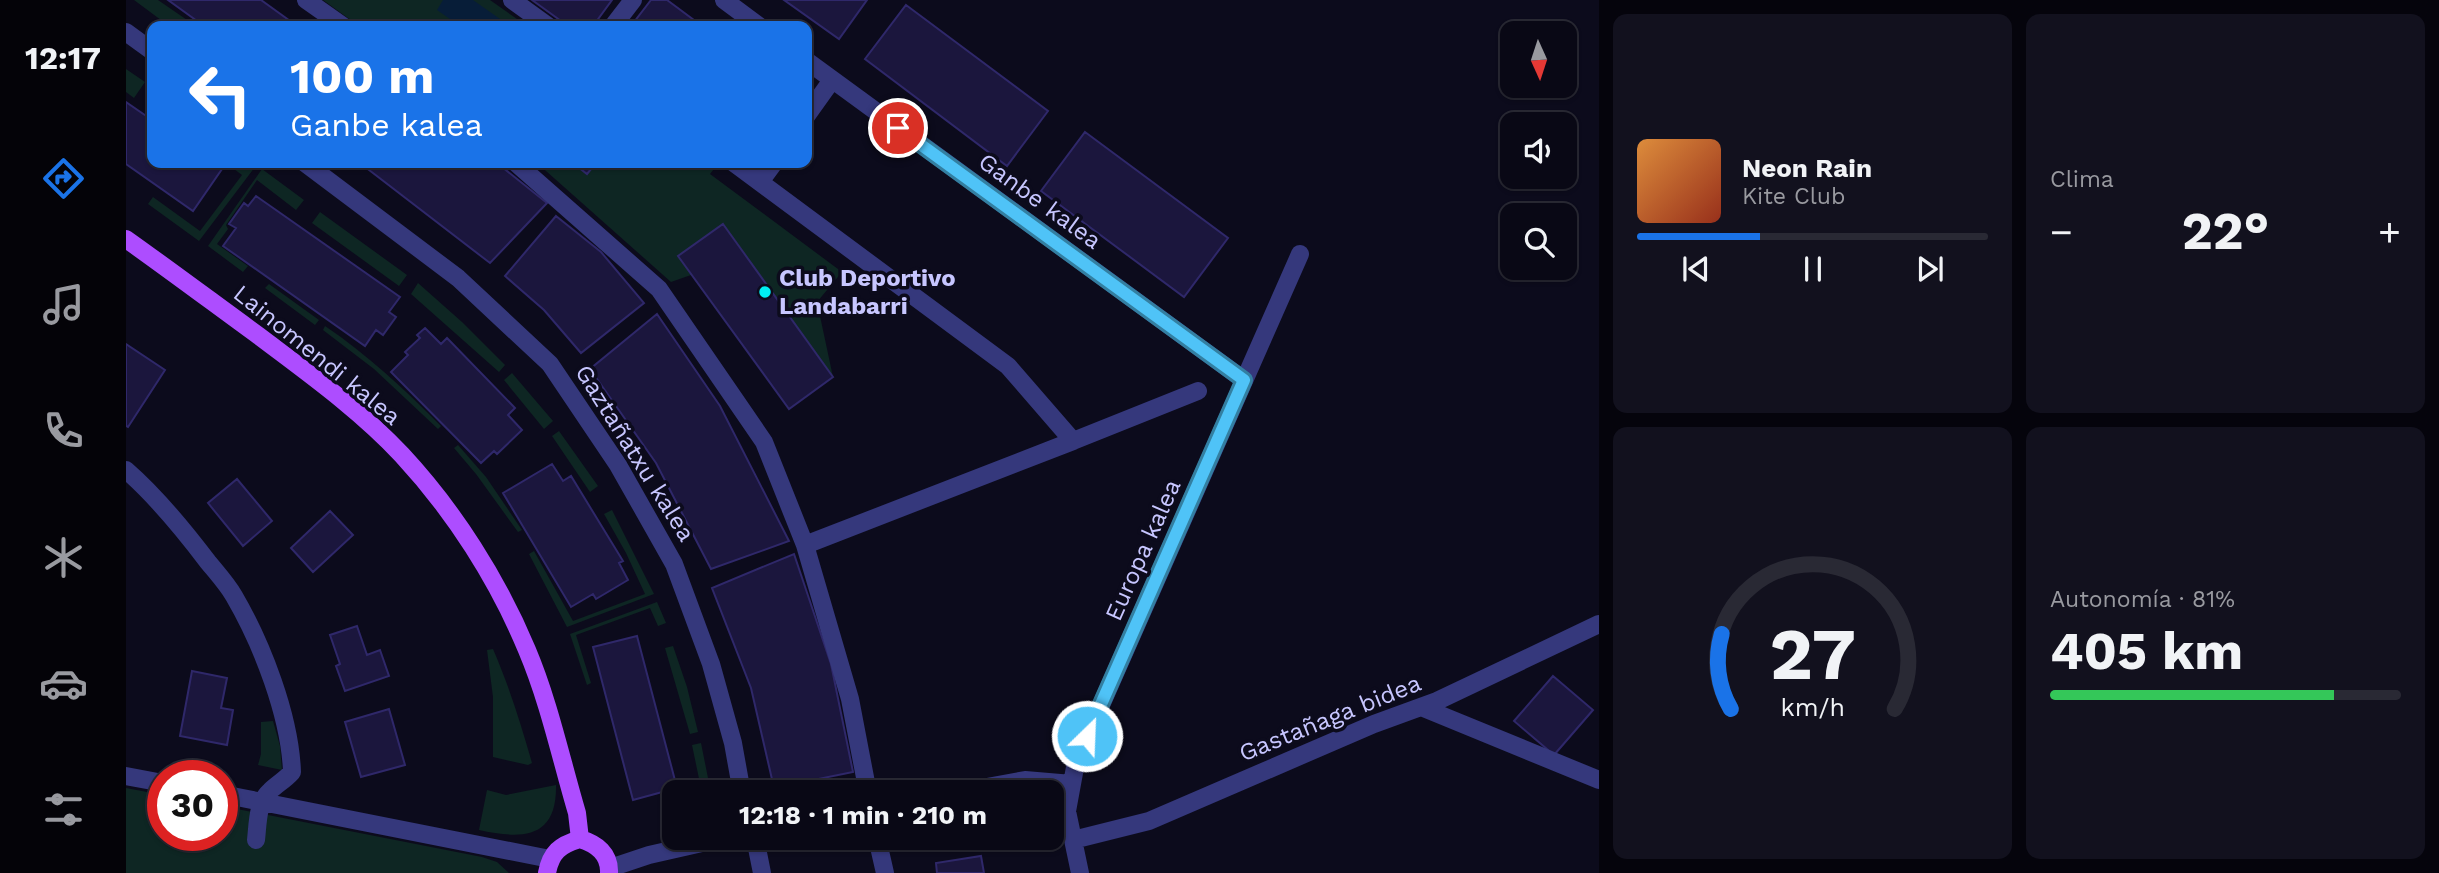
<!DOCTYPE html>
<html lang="es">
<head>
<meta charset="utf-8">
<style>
  body { margin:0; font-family:"Work Sans",sans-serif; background:#12111e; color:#f1f3f6; height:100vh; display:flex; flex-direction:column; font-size:26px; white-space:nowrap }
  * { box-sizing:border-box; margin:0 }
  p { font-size:23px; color:#999aa0 }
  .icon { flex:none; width:38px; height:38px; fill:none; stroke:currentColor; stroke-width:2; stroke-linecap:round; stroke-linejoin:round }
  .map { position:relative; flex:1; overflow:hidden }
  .details { display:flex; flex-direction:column; gap:14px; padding:14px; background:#05040c; width:840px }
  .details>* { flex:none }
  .top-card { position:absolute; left:21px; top:21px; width:665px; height:147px; border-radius:14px; box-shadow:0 2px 5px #0004,0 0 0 2px #292934; background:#1a73e8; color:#fff; overflow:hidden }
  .needle { width:46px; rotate:177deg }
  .tools { position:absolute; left:1374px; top:21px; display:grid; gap:14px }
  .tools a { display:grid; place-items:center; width:77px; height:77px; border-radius:14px; background:#090815; box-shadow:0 2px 5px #0004,0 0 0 2px #292934; font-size:35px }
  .speed { position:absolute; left:21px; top:760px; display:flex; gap:14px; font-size:35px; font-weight:700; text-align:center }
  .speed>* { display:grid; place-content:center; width:91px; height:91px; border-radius:50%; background:#090815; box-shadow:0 2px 5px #0004,0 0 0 2px #292934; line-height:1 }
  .speed .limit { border:10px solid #d22; background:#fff; color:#111 }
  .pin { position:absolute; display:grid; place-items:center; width:60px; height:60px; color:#fff; margin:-30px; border:4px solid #fff; border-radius:50%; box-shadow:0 2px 7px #0007 }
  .me { position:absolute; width:77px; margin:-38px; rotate:24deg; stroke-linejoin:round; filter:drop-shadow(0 0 5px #0008) }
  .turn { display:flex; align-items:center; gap:24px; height:147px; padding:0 28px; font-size:32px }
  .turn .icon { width:91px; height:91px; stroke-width:2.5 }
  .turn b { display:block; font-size:49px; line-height:60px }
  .big { font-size:52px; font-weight:700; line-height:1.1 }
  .details .card { flex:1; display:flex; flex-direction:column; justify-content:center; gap:10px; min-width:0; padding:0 24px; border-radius:14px; background:#12111e }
  .details .dial { align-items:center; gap:0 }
  .dial svg { height:182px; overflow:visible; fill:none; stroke:#292934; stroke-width:7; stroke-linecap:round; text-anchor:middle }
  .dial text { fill:#f1f3f6; stroke:none }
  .song { display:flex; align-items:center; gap:21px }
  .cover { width:84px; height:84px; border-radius:10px; background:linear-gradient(135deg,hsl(30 70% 55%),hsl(10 70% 35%)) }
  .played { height:7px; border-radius:4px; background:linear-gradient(90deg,#1a73e8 35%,#292934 35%) }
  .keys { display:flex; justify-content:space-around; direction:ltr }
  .heat { display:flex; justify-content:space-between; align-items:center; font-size:38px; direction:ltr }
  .charge { height:10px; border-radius:5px; background:linear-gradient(90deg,#34c759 81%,#292934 0) }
  .details .tiles { flex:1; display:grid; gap:14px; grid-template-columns:repeat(2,1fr) }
  .trip { position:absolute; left:536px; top:780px; width:402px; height:70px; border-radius:14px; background:#090815; box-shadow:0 2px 5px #0004,0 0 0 2px #292934; font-weight:700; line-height:70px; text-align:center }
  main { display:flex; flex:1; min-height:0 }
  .dock { display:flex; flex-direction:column; width:126px; justify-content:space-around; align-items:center; background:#040308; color:#999aa0 }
  .dock .icon { width:49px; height:49px }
  .dock .current { color:#1a73e8 }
  .dock b { font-size:32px; color:#f1f3f6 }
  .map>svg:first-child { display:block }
  .green { fill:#0e2623 }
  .water { fill:#071d38 }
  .building { fill:#1b163d; stroke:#2f286a; stroke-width:2 }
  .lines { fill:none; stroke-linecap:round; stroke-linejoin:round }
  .minor { stroke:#35387c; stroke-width:18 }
  .major { stroke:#ad4dff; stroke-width:18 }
  .route-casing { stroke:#337fa1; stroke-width:18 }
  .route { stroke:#4fc3f7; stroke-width:12 }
  .poi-dot { fill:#00edf1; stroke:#0c0b1c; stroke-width:2.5 }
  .labels { text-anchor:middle; stroke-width:7; stroke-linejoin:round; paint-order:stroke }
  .street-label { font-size:24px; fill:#c7c6ff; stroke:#0c0b1c }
  .poi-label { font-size:24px; font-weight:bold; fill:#c7c6ff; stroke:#0c0b1c; text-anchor:start }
</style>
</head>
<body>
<main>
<nav class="dock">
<b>12:17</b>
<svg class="icon current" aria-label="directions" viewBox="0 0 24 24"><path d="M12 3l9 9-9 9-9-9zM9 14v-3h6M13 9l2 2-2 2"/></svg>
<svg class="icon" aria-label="music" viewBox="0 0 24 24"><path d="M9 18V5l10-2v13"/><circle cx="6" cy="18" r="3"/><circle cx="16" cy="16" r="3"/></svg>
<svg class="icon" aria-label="phone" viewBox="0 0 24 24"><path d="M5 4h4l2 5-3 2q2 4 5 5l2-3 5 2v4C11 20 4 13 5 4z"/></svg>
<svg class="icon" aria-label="climate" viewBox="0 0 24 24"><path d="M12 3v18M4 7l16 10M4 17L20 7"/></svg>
<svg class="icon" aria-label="car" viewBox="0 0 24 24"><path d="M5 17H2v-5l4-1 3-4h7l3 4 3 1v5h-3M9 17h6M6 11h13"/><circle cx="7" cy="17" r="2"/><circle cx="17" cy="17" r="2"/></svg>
<svg class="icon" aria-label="filters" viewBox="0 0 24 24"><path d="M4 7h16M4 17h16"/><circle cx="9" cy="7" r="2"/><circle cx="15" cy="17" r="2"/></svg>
</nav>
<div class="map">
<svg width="1473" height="873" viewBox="0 0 1473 873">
  <rect width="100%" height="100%" fill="#0c0b1c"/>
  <!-- green -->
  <path class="green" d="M8,0H32L64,22L61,26H43Z
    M197,0H364L401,26H233Z
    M0,69L19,82L8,98L0,92Z
    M113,163H123L129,167L73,241L22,204L27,197L74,231L116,175L108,169Z
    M411,163H589L591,165L584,174L716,272L691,302L707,377L663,409L565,275L545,282Z
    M136,169L178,200L170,210L131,180L100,225L102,229L91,244L122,266L117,272L82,246Z
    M194,212L281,275L273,286L186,223Z
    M292,283L336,322L379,365L373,372L285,294Z
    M143,284L193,320L189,325L139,288Z
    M199,326C242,355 278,389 315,426L312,429L248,369L197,330Z
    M386,373L427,421L418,429L378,380Z
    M433,431L472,486L464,492L426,436Z
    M332,445L360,477L396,530L392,532L350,474L328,448Z
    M486,510L528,594L441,627L403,554L408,551L447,621L519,594L500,553L478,514Z
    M531,602L540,623L532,626L524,608L450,635L465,683L461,685L444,634Z
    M547,646L561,687L572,732L564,734L539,648Z
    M367,649C383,686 395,724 406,763L402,765L367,757V697L361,650Z
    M147,721L154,746L156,770L132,765L135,754V722Z
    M575,743L585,793H576L566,745Z
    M430,785C431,840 395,839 353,830L361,790L380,795Z
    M0,788L37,795V835H96V806L356,857L371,862L383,873H0Z"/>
  <!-- water -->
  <path class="water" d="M317,0H347L384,26H334L311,10Z"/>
  <!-- building -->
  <path class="building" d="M42,0H135L171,26H78Z
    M406,0H486L467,26H442Z
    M525,0H541L576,26H505Z
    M658,0H741L713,39Z
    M780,5L922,111L881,166L739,59Z
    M0,102L26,120V163H87L96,169L67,211L0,164Z
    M959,132L1102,238L1058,297L915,191Z
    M234,163H371L421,203L364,263Z
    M447,163H470L461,174Z
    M130,196L274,297L263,312L270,317L257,335L250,330L239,346L97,246L110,228L103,224L118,203L122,206Z
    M430,216L475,252L518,303L455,353L418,310L379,276Z
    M597,224L707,377L663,409L552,256Z
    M531,314L594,406L663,541L585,569L530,463L464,369Z
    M299,328L315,344L321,338L389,408L382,415L396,430L371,454L368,451L355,463L265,372L282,355L279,352L294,338L291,335Z
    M0,344L39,370L2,427L0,426Z
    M426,464L437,481L445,476L497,561L493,563L502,580L470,599L467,594L445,607L377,493Z
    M111,479L146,521L117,546L82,503Z
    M204,511L227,535L187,572L165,548Z
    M668,554L705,664L727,772L648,788L625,688L586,588Z
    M231,626L241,655L254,650L263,676L219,691L210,666L214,664L204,635Z
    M511,636L551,788L507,800L467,647Z
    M66,671L101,678L95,708L107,710L101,745L54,736Z
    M1427,676L1467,710L1428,755L1388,721Z
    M263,709L279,765L235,777L219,722Z
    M855,856L858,873H811L810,863Z"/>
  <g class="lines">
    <!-- minor -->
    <path class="minor" d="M180,0L217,26
      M386,0L422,26
      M598,0L633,26
      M487,26L507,0
      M0,32L26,51
      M681,61L1118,380
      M681,115L706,80
      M179,163L332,278L424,364L492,465L548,564L585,664L607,743L616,793
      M390,163L533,289L638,442L679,545L724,699L742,793
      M608,163L882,366L947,441L1072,391
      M634,182L648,163
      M0,470C31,497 57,529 82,562C91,573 101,584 108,596C136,644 164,716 166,772C159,780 151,784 144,791C131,803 132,823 130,840
      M679,545L947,441
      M1295,707L1473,780
      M0,776L37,783
      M828,793L899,780L946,784
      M96,794L424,859
      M629,838L636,873
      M751,838L759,873
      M947,840L1023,821L1248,724L1311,701L1473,624
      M484,868L523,855L598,838
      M954,873L941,811L950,762L1174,254"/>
    <!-- major -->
    <path class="major" d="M0,239C45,271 89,304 133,336C182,373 234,410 276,455C328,511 372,580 401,650C423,702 435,759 451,813L454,839
      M421,873C425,852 434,845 454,839C471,844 484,854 483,873"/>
  </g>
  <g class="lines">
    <!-- route casing -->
    <g class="route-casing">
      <path id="route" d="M772,128L1118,380L961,736"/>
    </g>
    <!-- route -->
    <use href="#route" class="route"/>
  </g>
  <!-- markers -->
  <circle class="poi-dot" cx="639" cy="292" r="7"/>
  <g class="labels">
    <!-- street labels -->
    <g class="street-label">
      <text transform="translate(914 201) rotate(36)" y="8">Ganbe kalea</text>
      <text transform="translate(191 355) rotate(39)" y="8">Lainomendi kalea</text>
      <text transform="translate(509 453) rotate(58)" y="8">Gaztañatxu kalea</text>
      <text transform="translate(1017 550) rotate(-66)" y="8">Europa kalea</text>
      <text transform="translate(1204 718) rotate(-22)" y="8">Gastañaga bidea</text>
    </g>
    <!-- poi labels -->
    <g class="poi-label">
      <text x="653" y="286">Club Deportivo<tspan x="653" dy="28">Landabarri</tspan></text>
    </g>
  </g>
</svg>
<div class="tools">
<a><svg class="needle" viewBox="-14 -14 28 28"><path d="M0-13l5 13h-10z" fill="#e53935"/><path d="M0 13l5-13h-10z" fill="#999aa0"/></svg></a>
<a><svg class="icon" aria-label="sound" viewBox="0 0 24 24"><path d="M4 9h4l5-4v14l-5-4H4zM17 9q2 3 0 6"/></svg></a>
<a><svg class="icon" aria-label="search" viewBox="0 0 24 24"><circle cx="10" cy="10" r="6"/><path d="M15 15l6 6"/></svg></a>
</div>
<div class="speed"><div class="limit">30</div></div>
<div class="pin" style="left:772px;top:128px;background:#d93025"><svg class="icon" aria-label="arrive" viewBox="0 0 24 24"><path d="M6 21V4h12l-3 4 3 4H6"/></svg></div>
<svg class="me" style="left:961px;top:736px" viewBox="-20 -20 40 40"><circle r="17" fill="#4fc3f7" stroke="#fff" stroke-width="3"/><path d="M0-11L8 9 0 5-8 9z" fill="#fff"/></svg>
<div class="trip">12:18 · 1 min · 210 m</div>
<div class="top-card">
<div class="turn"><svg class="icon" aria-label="left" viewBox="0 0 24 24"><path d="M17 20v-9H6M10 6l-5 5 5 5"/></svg><div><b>100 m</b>Ganbe kalea</div></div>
</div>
</div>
<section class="details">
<div class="tiles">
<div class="card">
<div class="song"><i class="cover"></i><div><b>Neon Rain</b><p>Kite Club</p></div></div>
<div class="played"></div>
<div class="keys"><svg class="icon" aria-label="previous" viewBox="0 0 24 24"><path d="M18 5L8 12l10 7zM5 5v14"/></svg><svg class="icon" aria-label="pause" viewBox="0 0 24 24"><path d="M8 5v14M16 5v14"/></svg><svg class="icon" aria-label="next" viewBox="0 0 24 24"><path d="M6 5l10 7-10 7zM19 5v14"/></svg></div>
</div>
<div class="card"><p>Clima</p>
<div class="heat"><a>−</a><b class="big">22°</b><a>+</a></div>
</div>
<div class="card dial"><svg viewBox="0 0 100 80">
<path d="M14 69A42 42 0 1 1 86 69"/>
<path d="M14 69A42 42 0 0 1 10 36" stroke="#1a73e8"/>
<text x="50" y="56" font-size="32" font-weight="700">27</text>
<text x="50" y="72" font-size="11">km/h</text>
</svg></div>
<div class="card"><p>Autonomía · 81%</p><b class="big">405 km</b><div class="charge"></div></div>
</div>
</section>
</main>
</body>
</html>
